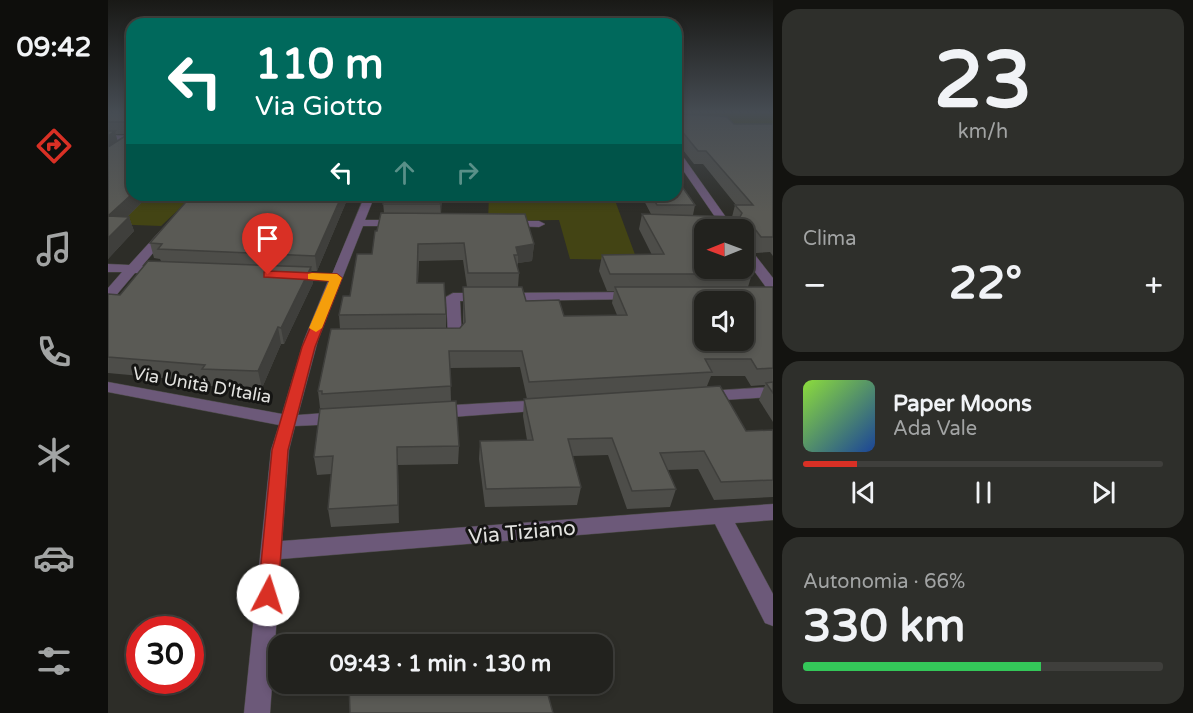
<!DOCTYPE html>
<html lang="it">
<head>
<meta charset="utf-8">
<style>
  body { margin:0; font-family:"Varela Round",sans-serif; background:#2e2f2b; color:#f1f3f6; height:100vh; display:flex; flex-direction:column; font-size:22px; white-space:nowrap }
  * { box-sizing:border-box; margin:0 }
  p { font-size:20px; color:#a2a4a4 }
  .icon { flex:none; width:33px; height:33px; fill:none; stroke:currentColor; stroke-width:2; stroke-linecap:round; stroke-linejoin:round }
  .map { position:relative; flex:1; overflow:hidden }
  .drawer { display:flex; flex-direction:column; gap:9px; padding:9px; background:#131310; width:420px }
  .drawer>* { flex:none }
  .top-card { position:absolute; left:18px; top:18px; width:556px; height:183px; border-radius:18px; box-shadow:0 3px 9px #0003,0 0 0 2px #3f3f3c; background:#00695c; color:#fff; overflow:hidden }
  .needle { width:39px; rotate:269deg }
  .tools { position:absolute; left:586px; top:219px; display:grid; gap:12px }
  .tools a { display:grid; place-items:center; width:60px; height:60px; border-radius:12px; background:#22221e; box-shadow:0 3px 9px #0003,0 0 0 2px #3f3f3c; font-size:30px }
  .speed { position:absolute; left:18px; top:616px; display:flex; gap:12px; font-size:30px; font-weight:700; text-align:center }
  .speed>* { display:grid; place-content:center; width:78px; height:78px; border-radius:50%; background:#22221e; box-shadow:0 3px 9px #0003,0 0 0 2px #3f3f3c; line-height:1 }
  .speed .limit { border:9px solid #d22; background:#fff; color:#111 }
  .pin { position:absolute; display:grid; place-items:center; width:51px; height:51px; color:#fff; margin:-62px -26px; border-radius:50% 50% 50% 0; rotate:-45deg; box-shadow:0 0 6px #0007 }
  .pin .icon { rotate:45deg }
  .me { position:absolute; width:66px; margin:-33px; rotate:5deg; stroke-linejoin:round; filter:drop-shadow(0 0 4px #0008) }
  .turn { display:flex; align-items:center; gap:21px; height:126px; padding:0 30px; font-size:27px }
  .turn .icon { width:78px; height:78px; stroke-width:2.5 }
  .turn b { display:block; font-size:42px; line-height:51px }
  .lanes { display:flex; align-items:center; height:57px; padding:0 30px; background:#0003; justify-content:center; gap:30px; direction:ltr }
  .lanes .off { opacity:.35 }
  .big { font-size:45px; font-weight:800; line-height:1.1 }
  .drawer .tile { flex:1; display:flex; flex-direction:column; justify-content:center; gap:9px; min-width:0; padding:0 21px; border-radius:18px; background:#2e2f2b }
  .drawer .dial { align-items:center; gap:0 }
  .dial b { font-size:78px; line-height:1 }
  .song { display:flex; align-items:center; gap:18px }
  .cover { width:72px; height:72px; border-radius:9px; background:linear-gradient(135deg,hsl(90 70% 55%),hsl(220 70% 35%)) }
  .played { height:6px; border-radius:3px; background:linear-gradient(90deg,#d93025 15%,#3f3f3c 15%) }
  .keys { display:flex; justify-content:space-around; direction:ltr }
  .heat { display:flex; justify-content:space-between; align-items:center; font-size:33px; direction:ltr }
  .charge { height:9px; border-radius:4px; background:linear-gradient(90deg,#34c759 66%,#3f3f3c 0) }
  .trip { position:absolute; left:160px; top:634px; width:345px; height:60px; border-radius:18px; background:#22221e; box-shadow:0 3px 9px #0003,0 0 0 2px #3f3f3c; font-weight:800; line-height:60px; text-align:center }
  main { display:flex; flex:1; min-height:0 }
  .tabs { display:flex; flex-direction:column; width:108px; justify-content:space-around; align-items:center; background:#0e0e0c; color:#a2a4a4 }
  .tabs .icon { width:42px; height:42px }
  .tabs .active { color:#d93025 }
  .tabs b { font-size:27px; color:#f1f3f6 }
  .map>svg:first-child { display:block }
  .green { fill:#434414 }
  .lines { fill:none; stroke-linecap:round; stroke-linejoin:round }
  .minor-casing { stroke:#4a4a45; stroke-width:1 }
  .minor { fill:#6c5979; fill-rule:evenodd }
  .wall { fill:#4d4d49; fill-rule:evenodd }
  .shaded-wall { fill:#3f3f3c }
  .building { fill:#5a5a55; stroke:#3f3f3c; stroke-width:1.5; fill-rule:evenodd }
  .route { fill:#d93025; stroke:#8d1f18; stroke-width:1.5 }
  .slow { fill:#f59e0b }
  .labels { text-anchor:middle; stroke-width:6; stroke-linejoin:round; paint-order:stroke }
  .street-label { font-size:18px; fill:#e2e2df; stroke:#151513 }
  .near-street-label { font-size:21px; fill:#e2e2df; stroke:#151513 }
</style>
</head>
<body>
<main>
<nav class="tabs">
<b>09:42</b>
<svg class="icon active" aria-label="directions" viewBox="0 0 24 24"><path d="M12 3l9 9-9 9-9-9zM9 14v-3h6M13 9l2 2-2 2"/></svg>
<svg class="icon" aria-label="music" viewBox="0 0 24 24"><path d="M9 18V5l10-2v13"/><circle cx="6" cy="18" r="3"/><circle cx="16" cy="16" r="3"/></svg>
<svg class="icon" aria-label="phone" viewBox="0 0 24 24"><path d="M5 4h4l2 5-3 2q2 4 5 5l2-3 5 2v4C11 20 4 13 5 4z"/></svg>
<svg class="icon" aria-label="climate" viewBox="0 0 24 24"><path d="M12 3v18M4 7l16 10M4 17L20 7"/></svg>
<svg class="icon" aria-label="car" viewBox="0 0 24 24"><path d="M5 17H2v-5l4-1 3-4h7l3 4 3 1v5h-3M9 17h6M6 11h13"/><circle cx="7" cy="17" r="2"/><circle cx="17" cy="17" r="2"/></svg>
<svg class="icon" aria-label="filters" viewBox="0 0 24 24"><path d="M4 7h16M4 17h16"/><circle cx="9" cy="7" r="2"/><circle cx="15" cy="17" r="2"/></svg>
</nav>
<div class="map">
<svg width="665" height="713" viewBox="0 0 665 713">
  <rect width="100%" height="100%" fill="#2d2d28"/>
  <!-- green -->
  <path class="green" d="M569,113H665V132L569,118Z
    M381,195H505L529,260L462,259L451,220L380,221Z
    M22,197L82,199L53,226L0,224Z"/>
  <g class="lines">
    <!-- minor casing -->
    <g class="minor-casing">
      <path id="minor" d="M0,135L24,136V142L0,141Z
        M568,150L571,151L627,230H616L568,160Z
        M257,195H267L257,220H290L296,223L290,226H255L210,340L190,415L231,412L237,414L239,418L237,422L231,424L187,426L181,450L174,541L665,504V520L627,523L665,594V626L657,623L607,524L173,559L162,713H136L163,450L171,425L0,392V382L174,414L196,340L220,281L186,280L180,276L186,272L224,274Z
        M401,221H431L437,224L431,227L397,226V222Z
        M56,230L62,233L34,266L58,267L60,270L58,273H27L5,299L0,300V288L14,272H0V264L21,265L52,231Z
        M636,245L640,246L665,278V291L660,290L636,257Z
        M525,292L530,293L532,296L530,299L399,301L392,297L399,293Z
        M345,293H375L382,297L375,301H352L354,339L352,342L338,343L331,339L333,336L340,335L338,297Z
        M665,387V397L599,401L593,400L591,396L593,392L599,391Z
        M434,400L440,402L442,406L440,410L330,418L324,416L322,412L324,408L330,406Z"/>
    </g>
    <!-- minor -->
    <use href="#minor" class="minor"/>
  </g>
  <!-- wall -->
  <path class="wall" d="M0,113H24V195H41L19,217H21L26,231L0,259ZM7,134H20L10,141Z
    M568,114L626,124H665V256L662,252L648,253L642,245L637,243L636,245V230H597L644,274L640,287H665V422L651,400L657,385L643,386L637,376H603L599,386L638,431L665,430V497L606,500L590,469L560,470L568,489L562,507L519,509L500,455L465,456L473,487L469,505L377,507L371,459L372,441L419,440L415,416L416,399H419L412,367L342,368L343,401L351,446L350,464L290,465L291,523L223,527L220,509L223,474L209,475L206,457L216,409V408H212L210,391L232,329L231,315L242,296L264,254L269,231L276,213L275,202L267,201L266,195H334L333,214L426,244L424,261L410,263L409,267L411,273L410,287L418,301L456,316L509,315L504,303L506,291H499L491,271L494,255H544L531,229L534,214H543L533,195H568L587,205L585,215L624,217L627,205H628L595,164H586L568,141ZM355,260L359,287H355V324L352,328H338V314L310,283L311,261Z
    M84,195H246L243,201L239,200L209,271H203L205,283L176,344H173L154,388L99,386L98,382L0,373V294L12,295L53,261L52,259L46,258L42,243Z"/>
  <!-- shaded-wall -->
  <path class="shaded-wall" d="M7,131L10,143L0,151V136Z
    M24,194V195H41L5,231L0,216Z
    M234,195H239V200L209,271L207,256Z
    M333,195H334L332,218V204Z
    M21,217L26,231L0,259V238Z
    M426,244L424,261L410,263V255L408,247Z
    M203,267L205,283L176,344L173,328Z
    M170,327L173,344L154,388L150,371Z
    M289,447L290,465L291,523L290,505Z"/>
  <!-- building -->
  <path class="building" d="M0,113H24V194L0,216L21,217L0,238V147L22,133V122H0Z
    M568,114L612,116L619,117L626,124H665V237H653L647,229L642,227L639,229V237H636V230H597V268H636V263L644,274H502L494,255L556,254L534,214L632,217L634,213L627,205H645L598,151H590L568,124Z
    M0,131H7L0,136Z
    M568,178L587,205H549L543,195H568Z
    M84,195H234L207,256L50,249L54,244L42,243Z
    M276,195H333L332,204H275Z
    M273,213L417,214L426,244L408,247L410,255H406L411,273H360L356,243L310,244L309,283H336L338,314L231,315L235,296H242L249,254H264L267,231H269Z
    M40,261L203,267L173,328L170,327L150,371L94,369L97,365L0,357V294L12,295Z
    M355,287H414L418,301L451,300L456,316L519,315L507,287H665V368L649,369L643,359H597L604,372L421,382L414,351H341L343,386L214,394V391H210L223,329L352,328L357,322ZM597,302H636V340H597Z
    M665,382V393L658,383Z
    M612,386L638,431L665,430V480L613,482L596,451L552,453L568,489L524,491L504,438L460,439L473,487L378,489L372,441L425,440L416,399Z
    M348,401L351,446L289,447L290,505L220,509L225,456L206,457L212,409Z
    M241,684H437L445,713H242Z"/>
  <!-- sky -->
  <linearGradient id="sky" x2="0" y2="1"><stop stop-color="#191916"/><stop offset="0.53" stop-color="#464c53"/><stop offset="1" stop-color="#464c53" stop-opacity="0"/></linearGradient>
  <rect width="665" height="212" fill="url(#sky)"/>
  <!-- route -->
  <path class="route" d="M160,271L229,274L234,278L207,347L180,450L170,595L167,602L160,604L153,602L150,595L164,450L194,347L222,281L156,277V272Z"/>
  <!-- slow -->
  <path class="slow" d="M204,273L229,274L234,278L214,328L208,332L201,328L221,281L200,279V274Z"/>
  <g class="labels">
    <!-- street labels -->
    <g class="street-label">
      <text transform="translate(94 385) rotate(10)" y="6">Via Unità D'Italia</text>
    </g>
    <!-- near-street labels -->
    <g class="near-street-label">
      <text transform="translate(414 532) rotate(-5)" y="7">Via Tiziano</text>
    </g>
  </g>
</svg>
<div class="tools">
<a><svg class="needle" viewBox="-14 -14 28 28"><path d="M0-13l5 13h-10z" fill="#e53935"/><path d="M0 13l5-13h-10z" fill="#a2a4a4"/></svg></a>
<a><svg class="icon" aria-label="sound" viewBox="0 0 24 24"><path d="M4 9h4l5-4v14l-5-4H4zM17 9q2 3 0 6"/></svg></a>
</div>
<div class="speed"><div class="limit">30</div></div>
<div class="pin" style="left:160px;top:275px;background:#d93025"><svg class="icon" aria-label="arrive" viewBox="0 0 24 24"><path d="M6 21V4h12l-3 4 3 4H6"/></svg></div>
<svg class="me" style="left:160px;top:595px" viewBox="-20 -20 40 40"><circle r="19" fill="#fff"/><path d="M0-13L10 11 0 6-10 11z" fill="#d93025"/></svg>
<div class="trip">09:43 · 1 min · 130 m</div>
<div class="top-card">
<div class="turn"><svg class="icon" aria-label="left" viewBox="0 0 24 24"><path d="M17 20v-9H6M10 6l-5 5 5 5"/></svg><div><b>110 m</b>Via Giotto</div></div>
<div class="lanes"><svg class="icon" aria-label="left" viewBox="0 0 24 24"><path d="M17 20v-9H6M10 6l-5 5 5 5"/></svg><svg class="icon off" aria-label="ahead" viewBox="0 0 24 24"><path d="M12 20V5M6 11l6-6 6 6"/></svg><svg class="icon off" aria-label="right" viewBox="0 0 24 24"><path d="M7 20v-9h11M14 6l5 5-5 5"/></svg></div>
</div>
</div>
<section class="drawer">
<div class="tile dial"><b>23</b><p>km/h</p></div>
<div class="tile"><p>Clima</p>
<div class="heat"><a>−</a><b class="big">22°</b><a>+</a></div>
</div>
<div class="tile">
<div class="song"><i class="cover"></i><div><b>Paper Moons</b><p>Ada Vale</p></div></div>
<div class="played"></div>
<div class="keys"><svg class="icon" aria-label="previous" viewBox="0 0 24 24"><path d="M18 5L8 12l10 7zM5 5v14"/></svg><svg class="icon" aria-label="pause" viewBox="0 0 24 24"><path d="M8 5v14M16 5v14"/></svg><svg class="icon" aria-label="next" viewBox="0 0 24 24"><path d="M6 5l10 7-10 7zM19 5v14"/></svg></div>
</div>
<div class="tile"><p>Autonomia · 66%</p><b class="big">330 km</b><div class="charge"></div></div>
</section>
</main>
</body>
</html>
